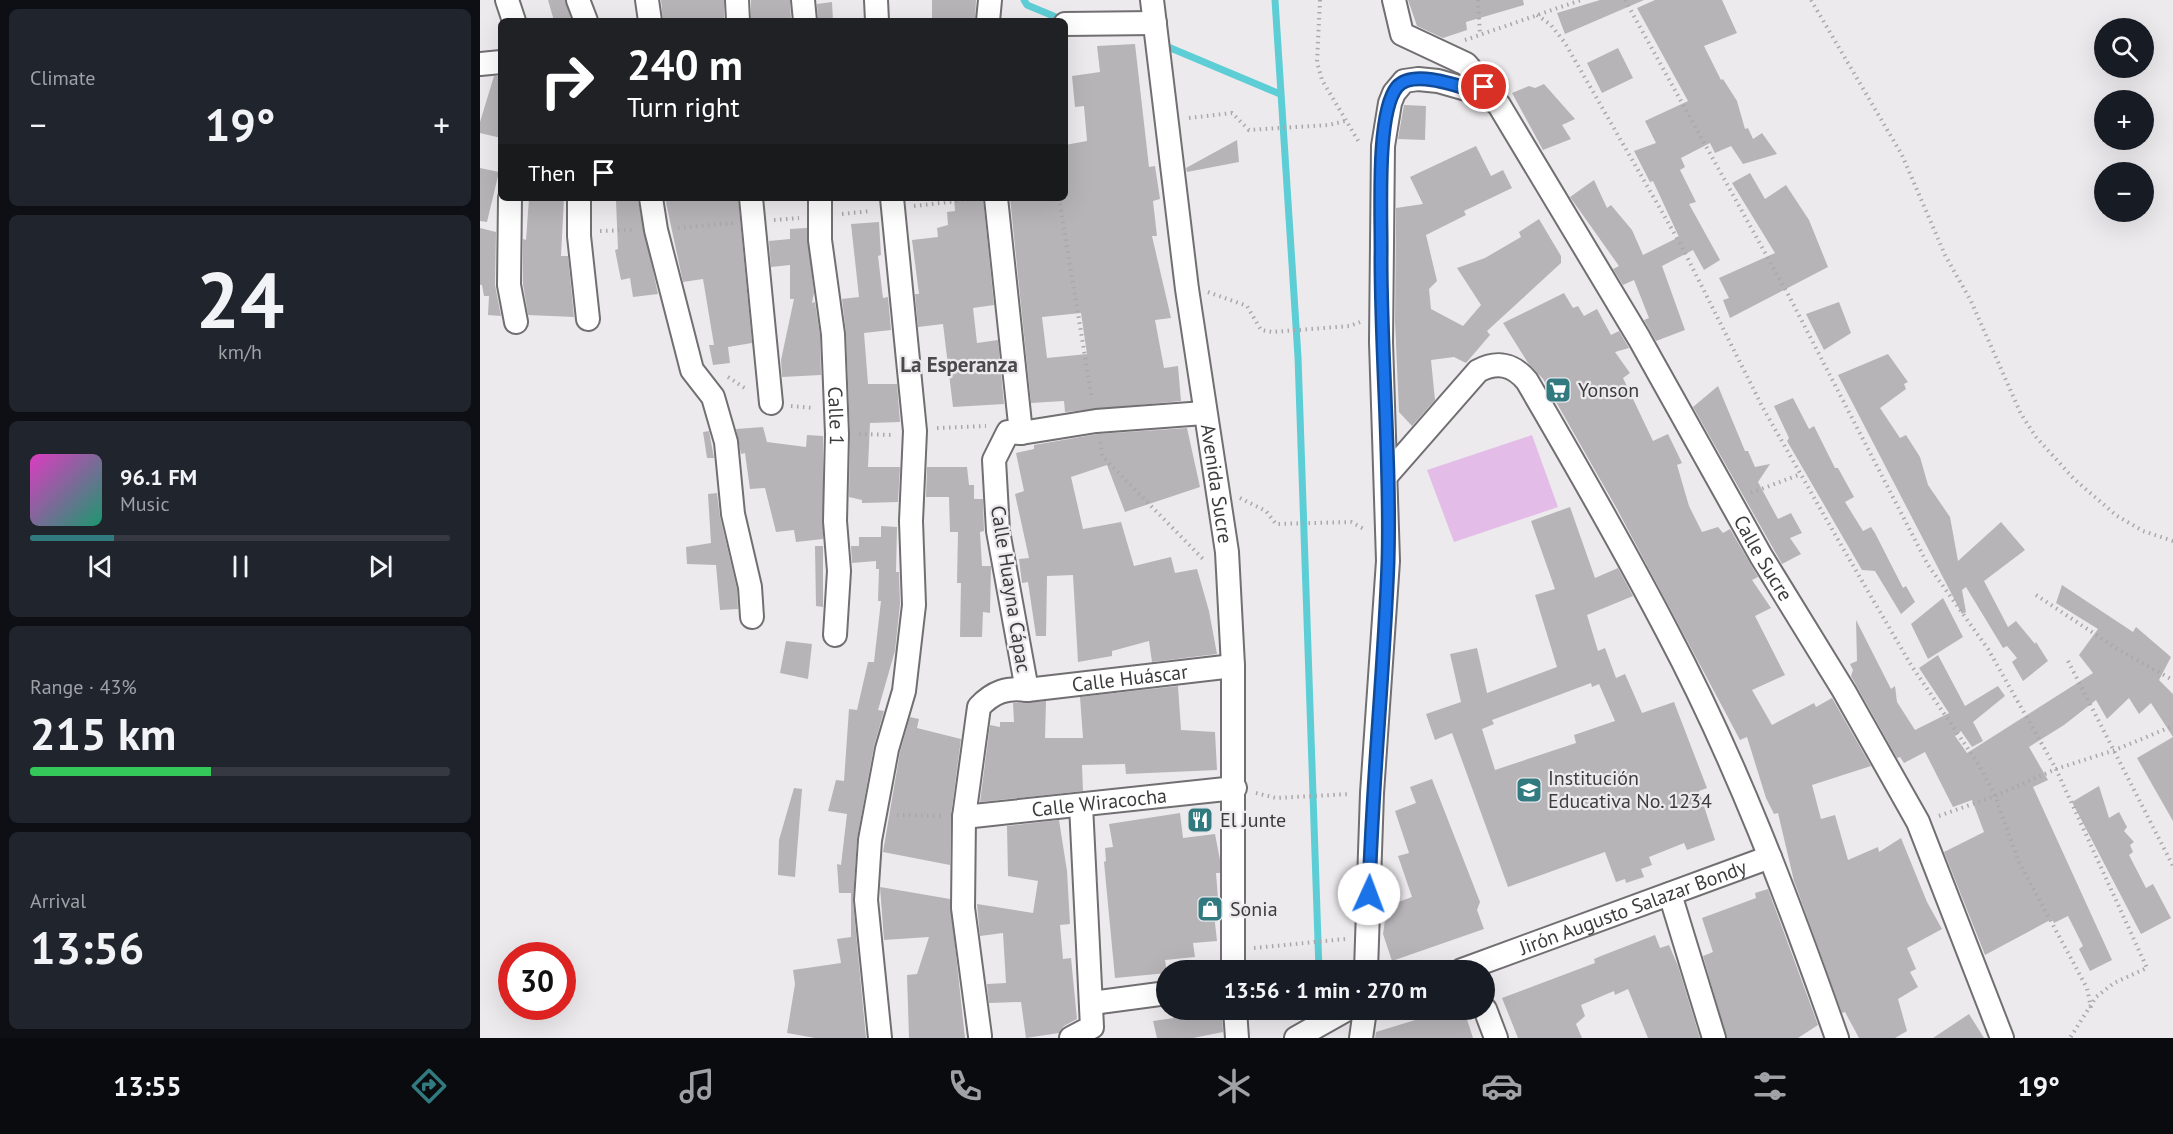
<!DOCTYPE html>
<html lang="en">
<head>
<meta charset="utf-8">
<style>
  body { margin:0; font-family:"PT Sans",sans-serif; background:#20242c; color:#f1f3f6; height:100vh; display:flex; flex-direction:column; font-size:22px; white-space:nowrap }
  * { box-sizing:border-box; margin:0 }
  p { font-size:20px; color:#9ea1a6 }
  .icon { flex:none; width:33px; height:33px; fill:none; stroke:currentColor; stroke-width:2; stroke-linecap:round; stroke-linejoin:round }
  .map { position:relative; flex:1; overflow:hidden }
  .panel { display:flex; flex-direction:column; gap:9px; padding:9px; background:#0d0f14; width:480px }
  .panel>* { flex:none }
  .top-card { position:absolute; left:18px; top:18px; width:570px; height:183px; border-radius:9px; box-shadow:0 6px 24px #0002; background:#202124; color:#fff; overflow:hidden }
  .fabs { position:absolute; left:1614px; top:18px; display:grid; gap:12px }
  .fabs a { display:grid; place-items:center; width:60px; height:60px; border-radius:50%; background:#171b24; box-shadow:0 6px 24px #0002; font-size:30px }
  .speed { position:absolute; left:18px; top:942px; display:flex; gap:12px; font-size:30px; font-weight:700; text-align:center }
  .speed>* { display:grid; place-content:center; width:78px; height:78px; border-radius:50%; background:#171b24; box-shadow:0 6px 24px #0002; line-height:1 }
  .speed .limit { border:9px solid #d22; background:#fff; color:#111 }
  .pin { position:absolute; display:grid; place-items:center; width:51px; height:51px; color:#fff; margin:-26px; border:3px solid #fff; border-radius:50%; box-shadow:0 2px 6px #0007 }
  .me { position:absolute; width:66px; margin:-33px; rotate:2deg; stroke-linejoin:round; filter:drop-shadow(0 0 4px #0008) }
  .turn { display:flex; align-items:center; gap:21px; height:126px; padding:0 30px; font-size:27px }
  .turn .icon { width:78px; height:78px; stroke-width:2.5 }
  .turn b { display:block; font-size:42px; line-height:51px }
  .then { display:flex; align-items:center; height:57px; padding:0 30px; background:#0003; gap:12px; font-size:22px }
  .big { font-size:45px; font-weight:700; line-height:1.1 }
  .panel .card { flex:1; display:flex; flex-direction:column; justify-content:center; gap:9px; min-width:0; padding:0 21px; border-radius:9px; background:#20242c }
  .panel .dial { align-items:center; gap:0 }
  .dial b { font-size:78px; line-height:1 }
  .song { display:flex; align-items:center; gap:18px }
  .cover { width:72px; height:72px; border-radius:9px; background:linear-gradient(135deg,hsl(310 70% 55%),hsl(160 70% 35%)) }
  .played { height:6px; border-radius:3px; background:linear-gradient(90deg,#317a7f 20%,#363941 20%) }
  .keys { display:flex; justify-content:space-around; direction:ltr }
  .heat { display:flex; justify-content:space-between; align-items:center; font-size:33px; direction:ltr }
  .charge { height:9px; border-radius:4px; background:linear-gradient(90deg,#34c759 43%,#363941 0) }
  .trip { position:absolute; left:676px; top:960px; width:339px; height:60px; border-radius:30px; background:#171b24; box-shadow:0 6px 24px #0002; font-weight:700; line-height:60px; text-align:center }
  .tabs { display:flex; height:96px; justify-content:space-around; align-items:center; background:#090b0e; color:#9ea1a6 }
  .tabs .icon { width:42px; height:42px }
  .tabs .selected { color:#317a7f }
  .tabs b { font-size:27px; color:#f1f3f6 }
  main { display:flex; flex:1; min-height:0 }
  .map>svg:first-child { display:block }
  .pitch { fill:#e3bce8 }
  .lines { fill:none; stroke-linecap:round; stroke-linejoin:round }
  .stream { stroke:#5eced6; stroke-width:7 }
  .building { fill:#b6b4b7; fill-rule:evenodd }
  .minor-casing { stroke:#716f71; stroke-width:26 }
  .path { stroke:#aaa8aa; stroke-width:4; stroke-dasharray:1.5 4.5; stroke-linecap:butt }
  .minor { stroke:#fff; stroke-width:22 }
  .route-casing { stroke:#114b97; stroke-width:15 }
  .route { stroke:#1a73e8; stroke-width:10 }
  .labels { text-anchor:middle; stroke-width:4.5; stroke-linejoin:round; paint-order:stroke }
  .poi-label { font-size:20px; fill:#3d3c3d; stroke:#edeaed; text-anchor:start }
  .street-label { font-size:20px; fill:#3d3c3d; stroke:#edeaed }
  .neighbourhood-label { font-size:21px; font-weight:bold; fill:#4a494b; stroke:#edeaed }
</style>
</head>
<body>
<main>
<section class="panel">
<div class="card"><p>Climate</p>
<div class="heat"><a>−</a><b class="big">19°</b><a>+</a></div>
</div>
<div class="card dial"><b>24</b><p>km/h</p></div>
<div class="card">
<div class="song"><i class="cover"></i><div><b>96.1 FM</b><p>Music</p></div></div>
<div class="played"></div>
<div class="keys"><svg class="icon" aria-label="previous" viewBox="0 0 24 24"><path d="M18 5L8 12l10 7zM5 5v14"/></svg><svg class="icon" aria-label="pause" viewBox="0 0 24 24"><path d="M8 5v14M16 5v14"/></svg><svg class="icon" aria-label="next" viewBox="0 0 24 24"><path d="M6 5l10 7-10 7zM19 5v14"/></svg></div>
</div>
<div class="card"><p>Range · 43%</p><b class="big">215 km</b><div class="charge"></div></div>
<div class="card"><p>Arrival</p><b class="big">13:56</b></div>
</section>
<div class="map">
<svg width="1693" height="1038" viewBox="0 0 1693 1038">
  <rect width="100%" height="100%" fill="#edeaed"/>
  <!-- pitch -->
  <path class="pitch" d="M1052,435L1078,507L974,542L947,470Z"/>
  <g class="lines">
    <!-- stream -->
    <path class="stream" d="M544,0L547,5L583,20
      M795,0L818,357L839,970
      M681,44L800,94"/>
  </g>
  <!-- building -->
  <path class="building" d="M68,0H85L92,21H74Z
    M181,0H244V21H183Z
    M271,0H310L311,21H271Z
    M452,0H496L495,21H452Z
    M928,0H1043L1044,5L986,22L987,30L963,38L937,26Z
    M1120,0H1164L1085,34L1077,13Z
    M1175,0H1242L1257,33L1224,46L1241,80L1243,79L1257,101L1265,129L1268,128L1273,139L1282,133L1297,154L1263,164L1251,146L1235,153L1230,143L1201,158L1205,167L1200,170L1216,202L1209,204L1240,260L1224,270L1213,250L1182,266L1205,330L1176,341L1164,320L1169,318L1154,280L1143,285L1133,269L1139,266L1090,197L1114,180L1127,208L1131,205L1152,230L1163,255L1199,237L1173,181L1170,182L1154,151L1176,143L1165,121L1208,101L1157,8Z
    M352,2L353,21H338L337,4Z
    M655,44L669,167L675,166L680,199L673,201L677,236H672L691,318L675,320L684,368L698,366L701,401L585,412L584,401L551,403L530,198H585V145L607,141L604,106L595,107L592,76L620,72L617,46ZM601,313L607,354L567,358L562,317Z
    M1138,48L1153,78L1122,93L1107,63Z
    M14,76H21V138L0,133V122Z
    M1064,84L1095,119L1082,125L1091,139L1063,150L1032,93L1049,86L1055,88Z
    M924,105L946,106L945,140L918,139Z
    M757,140L759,162L707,172L706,168Z
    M996,146L1011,176L1023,170L1032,188L984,211L986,215L946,235L957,281L949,289L951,309L983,326L1001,305L977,268L1005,258L1041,237L1039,232L1059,219L1081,256V263L1007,331L1010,335L986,363L974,357L951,360L955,400L932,426L919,412L915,321L916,208L943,204L930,177Z
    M0,168L19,172L7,222L0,221Z
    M1270,173L1285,199L1306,185L1329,220L1348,267L1250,318L1243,300L1249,298L1239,278L1295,253L1252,183Z
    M49,198H84L81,256H88L94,317L48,315L43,284V239L46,240Z
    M185,198H258L272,343L248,347L250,363L233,365L229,345H234L223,279L203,282Z
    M474,198H503L514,305L493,308L497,343L518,340L524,404L473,407L463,324L438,327L435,294H439L432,240L458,237L457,228L468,225L467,212L475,211Z
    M158,200L178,294L153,297L150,278L141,280L135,250L138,249L136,201Z
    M399,222L401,255L398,256L403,298L408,297L411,330L384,333L388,384H417L420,422L390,423L388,467H420L418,502L382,503V500L369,497L370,433L366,333L362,299L379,297L371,224Z
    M0,228L16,232L15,285L21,316L8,315L9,296H4L2,285H0Z
    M327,228L334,293L332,303L335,302L340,335L341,375L302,377L301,360L314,299H310V265L291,267L289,241L310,239V229Z
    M1084,293L1093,308L1098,306L1104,316L1117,309L1131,335L1139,331L1149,348L1135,352L1150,373L1143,378L1173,441L1188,434L1202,463L1197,465L1209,506L1222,532L1238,527L1243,533L1250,529L1278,577L1272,580L1291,608L1275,616L1305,675L1272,690L1292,725L1334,703L1336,707L1352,698L1391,766L1332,785L1341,819L1355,815L1368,860L1398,847L1399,852L1421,838L1447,902L1462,929L1427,948L1436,969L1430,972L1438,987L1418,999L1427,1031L1415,1038H1379L1365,1012L1362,1013L1314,881L1298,813L1294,814L1286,798L1267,737L1260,740L1137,509L1063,379L1048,363L1023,323Z
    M1359,302L1371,333L1344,350L1326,314Z
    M1408,354L1428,382L1424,384L1426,389L1400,408L1420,438L1426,435L1440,457L1448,485L1470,517L1478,561L1521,522L1545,550L1504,581L1528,627L1536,621L1555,644L1556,642L1568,661L1543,681L1532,662L1537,658L1527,646L1523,648L1486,587L1482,590L1486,612L1482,614L1358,375Z
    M1238,386L1265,451H1268L1275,467L1290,464L1278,482L1298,519L1311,513L1322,533L1310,538L1321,554L1302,564L1213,407Z
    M1313,398L1329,429L1334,426L1355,468H1358L1374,497L1365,502L1383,531L1391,527L1395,533L1423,588L1426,586L1435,602L1421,614L1395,571L1382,570L1307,441L1309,438L1294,406Z
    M283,427L287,442L326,447L327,435L343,436V539L316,542L314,530L296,532L285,488L270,489L265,453L261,454L256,429Z
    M707,428L720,487L645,512L627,465L591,477L603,529L641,522L654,566L691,557L695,573L717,569L729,611L737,654L672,662L669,641L632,651V656L598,662L593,575L567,576L566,636H556L548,582L542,583L539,559L549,558L535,494L544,491L536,453L554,449V445L618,434Z
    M229,431L234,458H227L223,432Z
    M447,467H487L489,485H494V499H503L504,531L500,532L502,566H511L510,613L503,612L502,637H480L481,583H477L478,532H470L469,497H446Z
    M237,493L240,517L257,589L258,609L240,610L236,565L207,564L206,547L231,543L228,494Z
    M1090,507L1115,578L1138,568L1153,596L1107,615L1118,651L1125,648L1136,678L1145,674L1162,713L1194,702L1227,788L1219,791L1235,840L1207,850L1204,843L1169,857L1172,865L1161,869L1164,877L1146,883L1145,879L1136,882L1125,852L1028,887L972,733L955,740L946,714L981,702L970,654L997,648L1007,693L1077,667L1055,595L1075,589L1051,521ZM1111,683L1112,687L1119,684L1135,721L1094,735L1096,743L1015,770L1002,729L1014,724L1012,720Z
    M401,526L417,527L416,572H419L420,604L415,651L398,710L404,711L394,746L377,839L373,901L386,1038H335L307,1033L315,984L313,970L361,963L357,939L371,937V893H359L357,864L361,865L367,814L348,811L356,780L364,781L369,709L377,710L388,662H394L401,601H398L399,569H396V561L372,563L371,546H379V537H401Z
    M335,546H343V607L336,606Z
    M1582,585L1653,632L1656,627L1691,657L1679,680L1693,694V821L1657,758L1693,737L1671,703L1659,714L1649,698L1627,719L1616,700L1584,725L1549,747L1568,780L1553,787L1632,960L1610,971L1599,949L1603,946L1588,916L1574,923L1572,919L1505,955L1464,852L1504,832L1492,800L1473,807L1445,752L1424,763L1420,757L1417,758L1371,676L1373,670L1370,664L1377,661L1376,620L1411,689L1415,686L1417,702L1435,730L1469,713L1439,668L1458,655L1485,706L1518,686L1525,696L1493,722L1503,741L1492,747L1481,731L1475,736L1487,753L1613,673L1599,655L1618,629L1576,603Z
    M1463,598L1483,637L1448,659L1431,624Z
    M306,641L332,644L328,679L300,673Z
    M698,686L701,730L735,732L737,770L646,774L645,764L602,765L603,791L500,802L510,725L520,727V722H534L533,703L566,701L565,738H603L600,697Z
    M430,717L439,719L437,728L481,739L471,815L470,865L403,852L420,752Z
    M952,779L1000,902L997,910L1004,929L912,961L903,934L907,906L932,897L918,856L929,853L915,811L936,803L930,787Z
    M1619,786L1629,818L1639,812L1647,827L1644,831L1654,842L1650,845L1653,852L1649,855L1666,888L1673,884L1691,918L1661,934L1592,802Z
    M314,788L322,789L315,877L298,875L299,840Z
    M700,813L703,838L735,834L740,860V873H736L738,898L735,899L734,914L737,941L713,943L715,957L685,960L687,973L635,978L624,862L626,861L625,848L633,847L629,824Z
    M579,820L587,871L590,924L580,925L583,959L591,958L597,1019L584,1026L579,1033L546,1038L541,1002L509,1003L507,984L526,983L523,933L500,936L497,904L553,913L558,881L528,876L527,826Z
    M400,887L470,899L485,1038H429L427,975L437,974L449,937L404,940Z
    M1288,889L1338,1025L1318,1038H1247L1223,956L1233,952L1222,918L1276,898L1275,893Z
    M1175,935L1180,948L1189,945L1198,966L1220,1038H1168L1148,989L1135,995L1134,991L1101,1005L1105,1016L1096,1024L1102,1038H1038L1022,998L1115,963L1114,959L1121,956Z
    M968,1010H984L993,1038H895L896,1032Z
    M742,1011L743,1032L713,1038H677L673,1021Z
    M1489,1014L1504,1038H1453Z"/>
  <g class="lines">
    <!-- minor casing -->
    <g class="minor-casing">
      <g id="minor">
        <path d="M27,0L34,21"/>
        <path d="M98,0L106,21"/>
        <path d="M167,0L170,21"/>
        <path d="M257,0L258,21"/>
        <path d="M323,0L325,21"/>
        <path d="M396,0L397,21"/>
        <path id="s1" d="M672,0L707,289L747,552L753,666V970"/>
        <path d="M914,0L922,34L986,64L999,79L1007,95"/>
        <path d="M508,21L510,0"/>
        <path d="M585,24L675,23"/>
        <path d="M0,64L21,62"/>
        <path d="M30,198L29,285L36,322"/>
        <path d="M99,198V236L108,319"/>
        <path d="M171,198L176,230L212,370L233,397L246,442L253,514L270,587L272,617"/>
        <path d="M271,198L291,403"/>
        <path id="s2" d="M340,198V240L353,334L357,434L355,521L359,571L355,635"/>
        <path d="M516,198L541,433"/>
        <path d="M907,475L998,371C1017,361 1033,364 1047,381C1095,463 1143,547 1187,631C1256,761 1308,899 1357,1038"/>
        <path d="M547,690L518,531L514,460L528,432L541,433L616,421L724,413"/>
        <path id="s3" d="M484,817L755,788"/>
        <path d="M1190,894L1234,1038"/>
        <path id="s4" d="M886,970L892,793L908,561L901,342L903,146L910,103L914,93L924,81L938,79L958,81L1007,95L1019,105L1159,338L1281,556L1364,691L1438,822L1522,1038"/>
        <path id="s5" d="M982,970L1290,857"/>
        <path d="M612,1003L687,993"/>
        <path d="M1005,1009L1016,1038"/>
        <path d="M755,1010L757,1038"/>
        <path id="s6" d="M500,1036L483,908L484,817L499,707C513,692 527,687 547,690L753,666"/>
        <path d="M400,1038L386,900L390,840L407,749L424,691L434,605L431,521L435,431L412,198"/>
        <path d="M591,1038L612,1027L601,805"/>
        <path d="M816,1038L866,1010"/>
        <path d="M881,1038L885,1010"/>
      </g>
    </g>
    <!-- path -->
    <path class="path" d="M840,0L837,62L842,80L880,144
      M998,0L1000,34
      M1145,0L1309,296L1448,565L1508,649L1576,769L1667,968L1634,983L1616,997L1590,1038
      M1331,0L1422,155L1465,255L1491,301L1541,414L1556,437L1594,479L1637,516L1663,531L1693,541
      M1057,15L1071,25L1085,43L1201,245L1283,408L1357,538L1431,665L1499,765L1515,796L1539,862L1607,988L1611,1008
      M985,40L1101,0
      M709,118L752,113L769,130L849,125L865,121
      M579,198L612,399
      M434,206L495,199
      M362,214L391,211
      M294,220L319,218
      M198,228L253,223
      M120,231L155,230
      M728,292L767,306L781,330L792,332L870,326L880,322
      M248,377L266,389
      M311,406L333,408
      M457,428L506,426
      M379,434L414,435
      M620,442L623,457L725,561
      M1271,493L1321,474
      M760,498L786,511L796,524L871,522L884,529
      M1556,595L1639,650L1693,680
      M1588,661L1693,866
      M776,793L796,798L870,794
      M417,815L463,816
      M1459,816L1515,796L1576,769L1635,750L1693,726
      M774,948L865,939"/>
    <!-- minor -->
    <use href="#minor" class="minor"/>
  </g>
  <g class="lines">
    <!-- route casing -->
    <g class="route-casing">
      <path id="route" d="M889,894C892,783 904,673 908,562C911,461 901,359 901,258C902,221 895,114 917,87C934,67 986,89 1007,95L1004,87"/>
    </g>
    <!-- route -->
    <use href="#route" class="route"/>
  </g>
  <!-- icons -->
  <defs>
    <g id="supermarket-square" transform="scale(1.35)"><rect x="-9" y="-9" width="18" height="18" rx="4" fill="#317a7f" stroke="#edeaed"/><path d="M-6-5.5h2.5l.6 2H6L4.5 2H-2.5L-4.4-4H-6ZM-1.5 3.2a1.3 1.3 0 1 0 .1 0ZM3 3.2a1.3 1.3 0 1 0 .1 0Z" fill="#fff"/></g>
    <g id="school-square" transform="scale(1.35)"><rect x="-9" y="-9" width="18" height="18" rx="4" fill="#317a7f" stroke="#edeaed"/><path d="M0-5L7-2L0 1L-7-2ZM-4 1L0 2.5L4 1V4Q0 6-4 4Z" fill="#fff"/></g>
    <g id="restaurant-square" transform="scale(1.35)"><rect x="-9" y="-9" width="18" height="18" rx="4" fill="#317a7f" stroke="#edeaed"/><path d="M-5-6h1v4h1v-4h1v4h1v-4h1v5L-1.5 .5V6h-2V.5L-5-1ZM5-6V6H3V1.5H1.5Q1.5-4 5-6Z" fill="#fff"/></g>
    <g id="shop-square" transform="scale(1.35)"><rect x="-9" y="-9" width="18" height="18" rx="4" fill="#317a7f" stroke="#edeaed"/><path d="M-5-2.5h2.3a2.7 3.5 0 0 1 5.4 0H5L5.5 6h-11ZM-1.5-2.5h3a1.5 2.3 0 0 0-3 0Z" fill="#fff"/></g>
  </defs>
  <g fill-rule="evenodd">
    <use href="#supermarket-square" x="1078" y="390"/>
    <use href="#school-square" x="1049" y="790"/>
    <use href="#restaurant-square" x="720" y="820"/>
    <use href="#shop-square" x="730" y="909"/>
  </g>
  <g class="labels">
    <!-- poi labels -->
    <g class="poi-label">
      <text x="1098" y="397">Yonson</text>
      <text x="1068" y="785">Institución<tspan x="1068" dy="23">Educativa No. 1234</tspan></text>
      <text x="740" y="827">El Junte</text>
      <text x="750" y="916">Sonia</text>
    </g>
    <!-- street labels -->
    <g class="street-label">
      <text dy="7" stroke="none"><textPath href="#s2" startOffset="219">Calle 1</textPath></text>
      <text dy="7" stroke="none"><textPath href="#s1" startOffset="488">Avenida Sucre</textPath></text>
      <text dy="7" stroke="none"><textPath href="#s4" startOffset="1520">Calle Sucre</textPath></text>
      <text transform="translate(531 589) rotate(81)" y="7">Calle Huayna Cápac</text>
      <text dy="7" stroke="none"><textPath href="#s6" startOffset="488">Calle Huáscar</textPath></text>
      <text dy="7" stroke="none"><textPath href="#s3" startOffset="136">Calle Wiracocha</textPath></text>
      <text dy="7" stroke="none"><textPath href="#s5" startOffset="182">Jirón Augusto Salazar Bondy</textPath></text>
    </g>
    <!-- neighbourhood labels -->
    <g class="neighbourhood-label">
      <text x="479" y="372">La Esperanza</text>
    </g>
  </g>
</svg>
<div class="fabs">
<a><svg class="icon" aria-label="search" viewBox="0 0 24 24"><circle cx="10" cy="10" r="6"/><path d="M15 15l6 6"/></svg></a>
<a>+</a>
<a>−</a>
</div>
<div class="speed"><div class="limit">30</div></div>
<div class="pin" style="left:1004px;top:87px;background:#d93025"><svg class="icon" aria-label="arrive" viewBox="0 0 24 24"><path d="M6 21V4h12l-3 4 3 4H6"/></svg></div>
<svg class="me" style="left:889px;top:894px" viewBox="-20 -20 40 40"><circle r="19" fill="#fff"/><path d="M0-13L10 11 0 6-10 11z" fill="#1a73e8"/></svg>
<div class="trip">13:56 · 1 min · 270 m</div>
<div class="top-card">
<div class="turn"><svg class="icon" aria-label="right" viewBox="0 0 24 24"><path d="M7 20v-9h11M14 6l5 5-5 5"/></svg><div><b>240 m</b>Turn right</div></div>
<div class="then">Then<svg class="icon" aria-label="arrive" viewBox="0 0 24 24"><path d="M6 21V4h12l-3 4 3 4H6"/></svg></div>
</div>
</div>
</main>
<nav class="tabs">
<b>13:55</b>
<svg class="icon selected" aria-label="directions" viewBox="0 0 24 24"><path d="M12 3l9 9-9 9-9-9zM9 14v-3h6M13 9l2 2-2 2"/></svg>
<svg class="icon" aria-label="music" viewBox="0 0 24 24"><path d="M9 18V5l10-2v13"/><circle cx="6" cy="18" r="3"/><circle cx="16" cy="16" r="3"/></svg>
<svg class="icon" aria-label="phone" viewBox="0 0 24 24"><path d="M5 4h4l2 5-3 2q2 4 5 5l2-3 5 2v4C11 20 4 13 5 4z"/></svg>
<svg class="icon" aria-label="climate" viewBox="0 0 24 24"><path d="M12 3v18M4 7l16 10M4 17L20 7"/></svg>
<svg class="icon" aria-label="car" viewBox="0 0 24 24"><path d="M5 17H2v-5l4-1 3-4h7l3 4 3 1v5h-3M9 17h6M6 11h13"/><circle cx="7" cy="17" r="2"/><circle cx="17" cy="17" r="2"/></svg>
<svg class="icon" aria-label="filters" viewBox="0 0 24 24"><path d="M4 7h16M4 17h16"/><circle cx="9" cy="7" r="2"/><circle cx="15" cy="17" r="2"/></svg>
<b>19°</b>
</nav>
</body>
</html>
